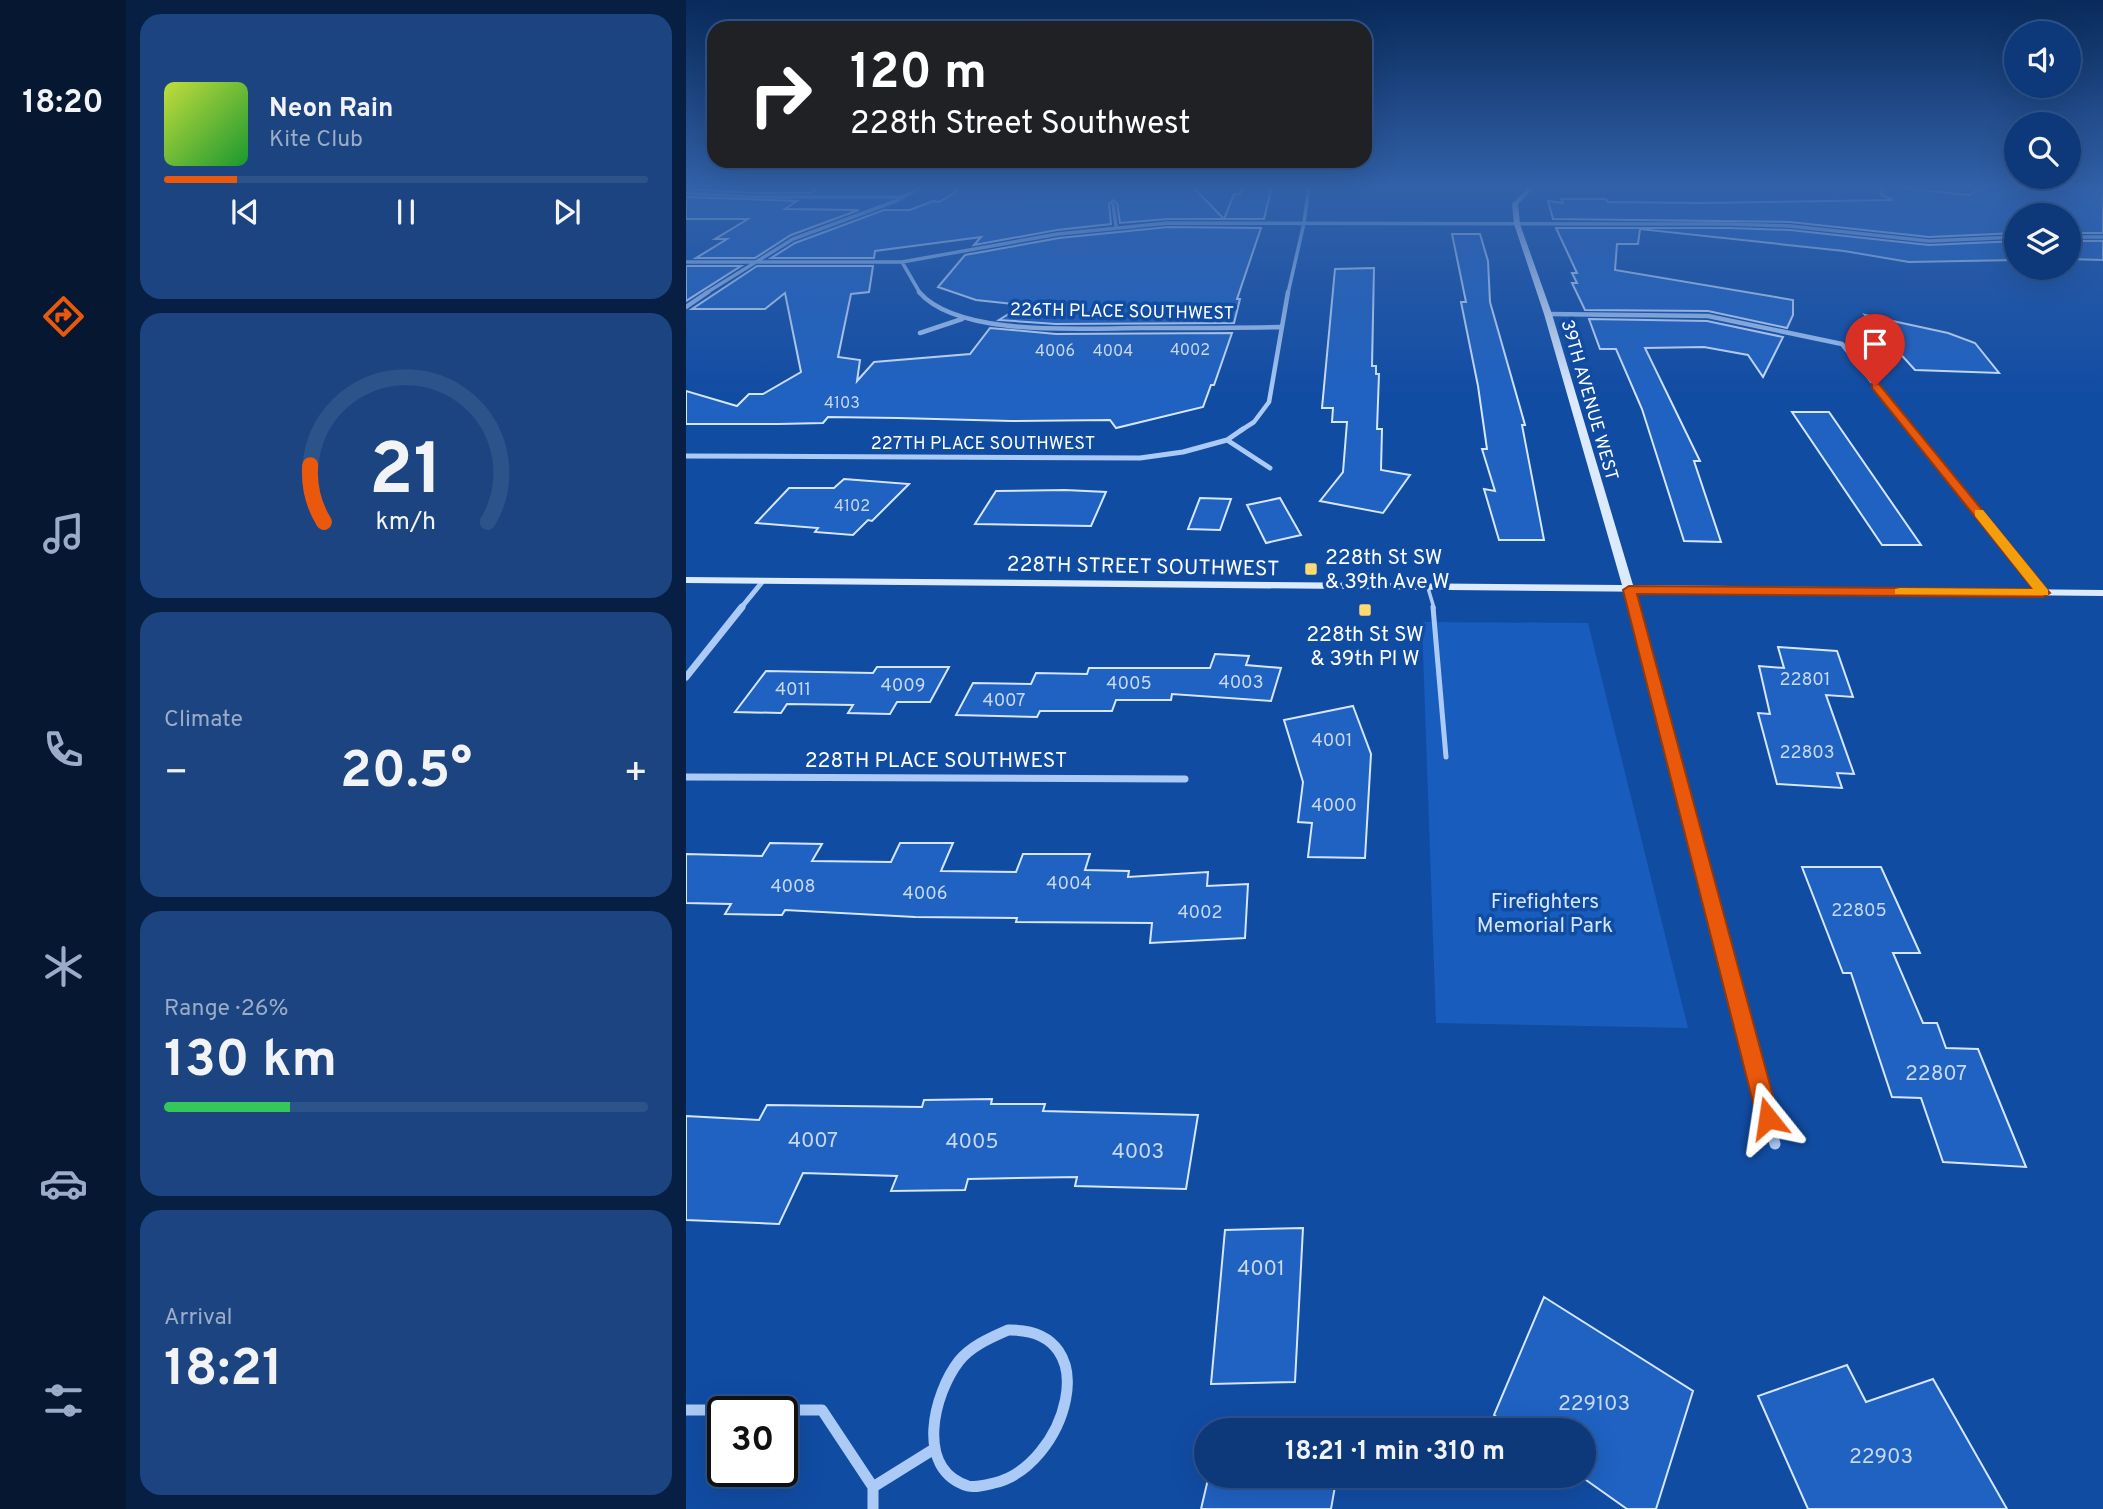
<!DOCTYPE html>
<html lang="en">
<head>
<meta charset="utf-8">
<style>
  body { margin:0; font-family:Overpass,sans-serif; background:#1b4481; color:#f1f3f6; height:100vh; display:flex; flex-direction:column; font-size:26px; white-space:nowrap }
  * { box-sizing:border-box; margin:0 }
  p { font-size:23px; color:#9aacc7 }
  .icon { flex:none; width:38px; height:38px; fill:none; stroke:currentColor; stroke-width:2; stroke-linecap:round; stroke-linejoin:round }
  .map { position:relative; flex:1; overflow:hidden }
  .drawer { display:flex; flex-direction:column; gap:14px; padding:14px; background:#071f43; width:560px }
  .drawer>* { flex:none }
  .top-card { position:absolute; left:21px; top:21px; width:665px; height:147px; border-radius:21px; box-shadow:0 7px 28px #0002,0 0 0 2px #2d538b; background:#202124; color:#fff; overflow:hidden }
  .tools { position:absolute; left:1318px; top:21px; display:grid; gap:14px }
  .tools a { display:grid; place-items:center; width:77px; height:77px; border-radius:50%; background:#0d397a; box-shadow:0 7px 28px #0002,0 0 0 2px #2d538b; font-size:35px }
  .speed { position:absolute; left:21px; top:1396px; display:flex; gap:14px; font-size:35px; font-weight:700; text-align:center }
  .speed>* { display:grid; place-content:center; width:91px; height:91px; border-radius:50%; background:#0d397a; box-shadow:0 7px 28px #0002,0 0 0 2px #2d538b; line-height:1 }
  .speed .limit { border:4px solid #111; border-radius:10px; background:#fff; color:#111 }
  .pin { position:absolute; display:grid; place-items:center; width:60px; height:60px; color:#fff; margin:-72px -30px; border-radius:50% 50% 50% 0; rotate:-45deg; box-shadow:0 0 7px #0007 }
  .pin .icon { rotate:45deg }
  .me { position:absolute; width:77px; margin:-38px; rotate:345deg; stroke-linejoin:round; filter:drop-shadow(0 0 5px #0008) }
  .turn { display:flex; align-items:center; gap:24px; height:147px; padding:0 28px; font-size:32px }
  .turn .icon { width:91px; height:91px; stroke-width:2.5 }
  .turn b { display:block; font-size:49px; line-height:60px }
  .big { font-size:52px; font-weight:700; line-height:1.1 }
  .drawer .card { flex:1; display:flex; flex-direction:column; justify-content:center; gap:10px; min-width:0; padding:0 24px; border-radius:21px; background:#1b4481 }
  .drawer .dial { align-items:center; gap:0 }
  .dial svg { height:182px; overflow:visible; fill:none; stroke:#2d538b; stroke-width:7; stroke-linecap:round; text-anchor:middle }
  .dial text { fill:#f1f3f6; stroke:none }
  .song { display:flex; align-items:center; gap:21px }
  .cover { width:84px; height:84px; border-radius:10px; background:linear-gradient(135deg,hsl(70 70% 55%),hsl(130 70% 35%)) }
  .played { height:7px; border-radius:4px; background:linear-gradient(90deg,#ea580c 15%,#2d538b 15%) }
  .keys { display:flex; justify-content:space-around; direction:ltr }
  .heat { display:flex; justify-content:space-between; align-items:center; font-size:38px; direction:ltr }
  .charge { height:10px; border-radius:5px; background:linear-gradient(90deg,#34c759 26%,#2d538b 0) }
  .trip { position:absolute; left:508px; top:1418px; width:402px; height:70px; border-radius:35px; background:#0d397a; box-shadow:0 7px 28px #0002,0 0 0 2px #2d538b; font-weight:700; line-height:70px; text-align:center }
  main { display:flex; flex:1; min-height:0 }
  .tabs { display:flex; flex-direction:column; width:126px; justify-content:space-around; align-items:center; background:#051731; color:#9aacc7 }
  .tabs .icon { width:49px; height:49px }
  .tabs .selected { color:#ea580c }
  .tabs b { font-size:32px; color:#f1f3f6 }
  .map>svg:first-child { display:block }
  .green { fill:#185dbe }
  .building { fill:#1f62c2; stroke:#d5e6fe; stroke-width:2 }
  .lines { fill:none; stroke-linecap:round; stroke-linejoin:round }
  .lane-far1 { stroke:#abcbf6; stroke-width:3.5 }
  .lane { stroke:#abcbf6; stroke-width:5 }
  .street-far5 { stroke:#abcbf6; stroke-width:3.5 }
  .street-far4 { stroke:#abcbf6; stroke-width:4.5 }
  .street-far3 { stroke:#abcbf6; stroke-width:5 }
  .street-far2 { stroke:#abcbf6; stroke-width:7 }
  .street-far1 { stroke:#abcbf6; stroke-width:9 }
  .street { stroke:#abcbf6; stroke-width:11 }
  .secondary { fill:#dceafe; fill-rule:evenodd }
  .route { fill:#ea580c; stroke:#983908; stroke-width:2 }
  .slow { fill:#f59e0b }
  .poi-dot { fill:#ffda70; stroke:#114ca3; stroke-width:2.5 }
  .labels { text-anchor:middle; stroke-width:7; stroke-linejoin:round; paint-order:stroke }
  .far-number-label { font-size:16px; fill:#c7d8f0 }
  .far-street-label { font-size:18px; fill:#fff; stroke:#114ca3 }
  .number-label { font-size:18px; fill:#c7d8f0 }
  .poi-label { font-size:21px; fill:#fff; stroke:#114ca3; text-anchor:start }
  .street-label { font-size:21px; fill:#fff; stroke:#114ca3 }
  .park-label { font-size:21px; fill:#d5e6fe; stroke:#114ca3 }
  .near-number-label { font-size:21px; fill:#c7d8f0 }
</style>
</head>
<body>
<main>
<nav class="tabs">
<b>18:20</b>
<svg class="icon selected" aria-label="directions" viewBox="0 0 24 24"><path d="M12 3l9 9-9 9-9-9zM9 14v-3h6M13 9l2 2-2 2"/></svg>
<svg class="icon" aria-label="music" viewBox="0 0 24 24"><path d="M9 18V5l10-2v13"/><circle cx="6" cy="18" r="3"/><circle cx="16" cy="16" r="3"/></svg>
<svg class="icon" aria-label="phone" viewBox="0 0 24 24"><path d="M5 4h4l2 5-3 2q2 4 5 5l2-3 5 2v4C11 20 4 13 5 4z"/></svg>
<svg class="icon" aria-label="climate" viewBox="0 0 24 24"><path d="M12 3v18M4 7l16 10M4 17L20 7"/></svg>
<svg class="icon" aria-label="car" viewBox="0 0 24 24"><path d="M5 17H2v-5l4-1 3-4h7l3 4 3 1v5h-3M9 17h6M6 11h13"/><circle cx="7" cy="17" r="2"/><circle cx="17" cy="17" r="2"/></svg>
<svg class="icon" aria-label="filters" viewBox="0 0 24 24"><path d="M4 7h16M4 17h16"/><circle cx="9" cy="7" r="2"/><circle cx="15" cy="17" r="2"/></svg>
</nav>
<section class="drawer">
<div class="card">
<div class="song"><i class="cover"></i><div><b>Neon Rain</b><p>Kite Club</p></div></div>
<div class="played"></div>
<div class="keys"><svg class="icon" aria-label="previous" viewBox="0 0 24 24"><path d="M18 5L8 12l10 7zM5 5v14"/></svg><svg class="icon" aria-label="pause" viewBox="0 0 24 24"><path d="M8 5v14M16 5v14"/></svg><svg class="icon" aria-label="next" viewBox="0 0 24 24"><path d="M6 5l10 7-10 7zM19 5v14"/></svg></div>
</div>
<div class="card dial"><svg viewBox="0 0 100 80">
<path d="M14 69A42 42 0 1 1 86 69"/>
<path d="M14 69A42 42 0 0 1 8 44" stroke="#ea580c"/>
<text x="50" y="56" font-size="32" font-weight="700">21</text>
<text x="50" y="72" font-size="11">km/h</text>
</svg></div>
<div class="card"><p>Climate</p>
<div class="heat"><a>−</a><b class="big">20.5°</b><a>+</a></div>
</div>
<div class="card"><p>Range · 26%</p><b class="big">130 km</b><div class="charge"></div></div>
<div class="card"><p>Arrival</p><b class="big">18:21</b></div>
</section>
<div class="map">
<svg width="1417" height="1509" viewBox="0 0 1417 1509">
  <rect width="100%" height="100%" fill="#114ca3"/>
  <!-- green -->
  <path class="green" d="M736,622L902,623L1002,1028L750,1023Z"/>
  <!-- building -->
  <path class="building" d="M0,186H135L125,193H69L0,189Z
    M273,186H506L538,219H482L434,223L431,203L427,200L423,204L425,224L371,230L288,245L295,237L189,251L188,258H85L109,243L198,210H224L247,201L253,202L268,193Z
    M558,186H586L578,219H538L548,194H554Z
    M1197,186L1283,195L1299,186H1417V233H1382V215H1330V233L1243,237L1104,222L867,219L862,201L877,203L875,199H920L922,202L1015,203L1207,200L1195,195Z
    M0,197L111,201L99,209L173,210L105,235L69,258H10L41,239H29L62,219H0Z
    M482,227L575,228L551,299H554L548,323L370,324L313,320L337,305L290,300L252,287L279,255L373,238Z
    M870,228H1044L1104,230L1243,245L1330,241V260L1223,262L1158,251L954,229L952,244H931L929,270L1107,300V315L1101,328L1022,311L899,310L886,283H891L886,273H891Z
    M766,234H794L802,261L804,302L839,425H836L858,540H813L798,489L809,491L796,449H801L792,386L775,302H780Z
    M1382,241H1417V260L1382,259Z
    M0,266H55L0,301Z
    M71,266H187L183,292L165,294L152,357L174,360L171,381L188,362L284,354L304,328L370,334L546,333L528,385H525L517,407L430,428L424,420L325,421L212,418L142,417L137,423L92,424H0V391L51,406L63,394H77L115,372L99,293L79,309H6Z
    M688,268L686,366H690V374H693L691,429H696L695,470L724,475L697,513L634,501L657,472L661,422H646L647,408H636L649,269Z
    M1179,315L1262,333L1289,343L1313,373L1229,370Z
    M903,319L1021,321L1097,337L1077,377L1062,355L1018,347L959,348L1014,461H1008L1035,542L998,541L956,409L930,349H914Z
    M1106,412H1143L1235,545H1196Z
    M158,479L223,484L186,521L182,520L167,535L129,532L132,528L70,523L103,488H148Z
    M379,490L420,492L405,526L289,524L310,491Z
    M514,498L545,499L534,530L502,529Z
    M594,498L615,535L580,543L561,505Z
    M1092,647L1151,651L1167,697L1140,695L1168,774L1151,773L1156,788L1091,784L1072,713L1084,714L1073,666L1098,668Z
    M529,654L563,656L560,665L595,668L585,701L486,694L485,700H430L426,711H354L351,717L270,715L287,683L345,684L350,673L401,674L403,668H524Z
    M191,667H263L244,702H211L204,714L162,713L167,705L101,704L95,713L49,712L80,671L187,673Z
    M667,706L685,754L679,858L622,857L626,823L612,822L617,782L598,720Z
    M84,843L136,844L126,861L205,862L214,843H267L255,871L330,872L337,854H404L399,870L443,871L442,877L522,872L521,886L562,884L559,938L464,943L466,923L330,922L331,918L229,917L99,910L96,915L39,914L45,904L0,903V854L76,856Z
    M1116,867H1195L1234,953H1207L1237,1023H1251L1260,1048L1292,1049L1340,1167L1257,1162L1235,1098L1206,1097L1165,973H1157Z
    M306,1099L305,1104H359L357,1111L512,1115L500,1189L389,1186L391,1177L282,1179L279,1190L205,1191L211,1176L117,1173L93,1224L0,1220V1116L73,1120L81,1105L236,1107L238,1100Z
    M617,1228L609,1382L525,1384L539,1230Z
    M858,1297L1007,1391L970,1509H941L893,1475H898V1430H828L808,1415Z
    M1161,1365L1180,1402L1247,1379L1321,1509H1122L1072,1396Z
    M523,1475H651L645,1509H515Z"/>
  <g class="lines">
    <!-- lane-far1 -->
    <path class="lane-far1" d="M742,588L748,608"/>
    <!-- lane -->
    <path class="lane" d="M747,607L760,757"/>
    <!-- street-far5 -->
    <path class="street-far5" d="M0,193L69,197H216
      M427,204L430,226
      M1382,237H1417
      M0,262H216L234,293
      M216,262L372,234L482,223L1044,224L1104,226L1243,241L1330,237
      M20,293L107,239L210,201L237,186
      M602,293L618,223L623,186"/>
    <!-- street-far4 -->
    <path class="street-far4" d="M233,292C273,338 398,328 455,328C501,328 548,328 594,327
      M0,307L22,292
      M862,314L1022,316L1156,344L1226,431
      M234,333L276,319
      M554,431L568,422L583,402L602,292"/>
    <!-- street-far3 -->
    <path class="street-far3" d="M1225,429L1357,593
      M541,440L557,429
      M0,456L454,458L497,452L541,440L584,468
      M943,590L948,608
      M55,608L77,581"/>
    <!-- street-far2 -->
    <path class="street-far2" d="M947,607L1008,837
      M0,677L56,607
      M0,777L499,779"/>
    <!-- street-far1 -->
    <path class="street-far1" d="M1008,835L1086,1131"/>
    <!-- street -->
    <path class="street" d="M1085,1129L1089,1144
      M322,1330C423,1328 379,1467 308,1483C300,1485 290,1488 282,1486C228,1469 248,1393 273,1361C285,1346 304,1338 322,1330Z
      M0,1410H136L187,1487
      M187,1487L248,1449
      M187,1487V1509"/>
    <!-- secondary -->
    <path class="secondary" d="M844,186H850L832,204L834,224L866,314L947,585L1417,590V596L0,583V577L936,585L858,314L828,224L826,204Z"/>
  </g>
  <!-- sky -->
  <linearGradient id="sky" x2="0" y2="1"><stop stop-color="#092a5a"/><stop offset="0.47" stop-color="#3261a9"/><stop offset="1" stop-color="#3261a9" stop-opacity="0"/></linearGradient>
  <rect width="1417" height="397" fill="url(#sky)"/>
  <!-- route -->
  <path class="route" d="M1186,384H1193L1364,593L1357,597L951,594L1093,1118L1090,1126L1082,1129L1074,1126L1071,1118L937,590L943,586L1347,589L1186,388Z"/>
  <!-- slow -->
  <path class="slow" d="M1289,510H1297L1362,590V595L1209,594V589L1214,588L1347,589L1289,516Z"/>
  <!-- markers -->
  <g class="poi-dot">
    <rect x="618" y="562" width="14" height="14" rx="3.5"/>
    <rect x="672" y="603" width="14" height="14" rx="3.5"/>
  </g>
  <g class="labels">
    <!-- far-number labels -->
    <g class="far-number-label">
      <text x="504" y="355">4002</text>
      <text x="369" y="356">4006</text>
      <text x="427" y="356">4004</text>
      <text x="156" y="408">4103</text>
      <text x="166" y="511">4102</text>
    </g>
    <!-- far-street labels -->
    <g class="far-street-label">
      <text transform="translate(436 311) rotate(1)" y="6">226TH PLACE SOUTHWEST</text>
      <text transform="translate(904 400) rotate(74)" y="6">39TH AVENUE WEST</text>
      <text x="297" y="449">227TH PLACE SOUTHWEST</text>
    </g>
    <!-- number labels -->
    <g class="number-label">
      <text x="1119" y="685">22801</text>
      <text x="555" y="688">4003</text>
      <text x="443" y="689">4005</text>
      <text x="217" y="691">4009</text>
      <text x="107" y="695">4011</text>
      <text x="318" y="706">4007</text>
      <text x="646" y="746">4001</text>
      <text x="1121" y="758">22803</text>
      <text x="648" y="811">4000</text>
      <text x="383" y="889">4004</text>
      <text x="107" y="892">4008</text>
      <text x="239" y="899">4006</text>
      <text x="1173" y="916">22805</text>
      <text x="514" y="918">4002</text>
    </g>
    <!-- poi labels -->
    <g class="poi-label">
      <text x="639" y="564">228th St SW<tspan x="639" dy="24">&amp; 39th Ave W</tspan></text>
      <text x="679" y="641" text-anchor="middle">228th St SW<tspan x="679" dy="24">&amp; 39th Pl W</tspan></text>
    </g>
    <!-- street labels -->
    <g class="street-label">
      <text transform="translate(457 566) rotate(1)" y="7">228TH STREET SOUTHWEST</text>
      <text x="250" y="767">228TH PLACE SOUTHWEST</text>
    </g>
    <!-- park labels -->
    <g class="park-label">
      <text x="859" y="908">Firefighters<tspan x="859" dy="24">Memorial Park</tspan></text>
    </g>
    <!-- near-number labels -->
    <g class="near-number-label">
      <text x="1250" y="1080">22807</text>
      <text x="127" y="1147">4007</text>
      <text x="286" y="1148">4005</text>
      <text x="452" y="1158">4003</text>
      <text x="575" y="1275">4001</text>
      <text x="908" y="1410">229103</text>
      <text x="1195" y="1463">22903</text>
    </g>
  </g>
</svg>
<div class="tools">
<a><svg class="icon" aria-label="sound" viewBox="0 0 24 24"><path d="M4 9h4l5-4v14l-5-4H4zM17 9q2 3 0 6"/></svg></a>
<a><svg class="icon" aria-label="search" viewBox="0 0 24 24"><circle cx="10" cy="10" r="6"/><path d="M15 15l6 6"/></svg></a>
<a><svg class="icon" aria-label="layers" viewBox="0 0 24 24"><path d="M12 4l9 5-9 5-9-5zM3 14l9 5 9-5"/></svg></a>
</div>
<div class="speed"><div class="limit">30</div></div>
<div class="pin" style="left:1189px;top:386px;background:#d93025"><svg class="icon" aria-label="arrive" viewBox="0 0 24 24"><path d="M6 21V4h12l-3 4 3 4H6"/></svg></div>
<svg class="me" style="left:1082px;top:1118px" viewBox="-20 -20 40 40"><path d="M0-17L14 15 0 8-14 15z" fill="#ea580c" stroke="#fff" stroke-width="4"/></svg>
<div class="trip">18:21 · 1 min · 310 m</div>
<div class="top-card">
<div class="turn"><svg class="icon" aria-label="right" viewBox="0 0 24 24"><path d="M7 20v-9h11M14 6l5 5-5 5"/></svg><div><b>120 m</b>228th Street Southwest</div></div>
</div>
</div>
</main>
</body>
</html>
